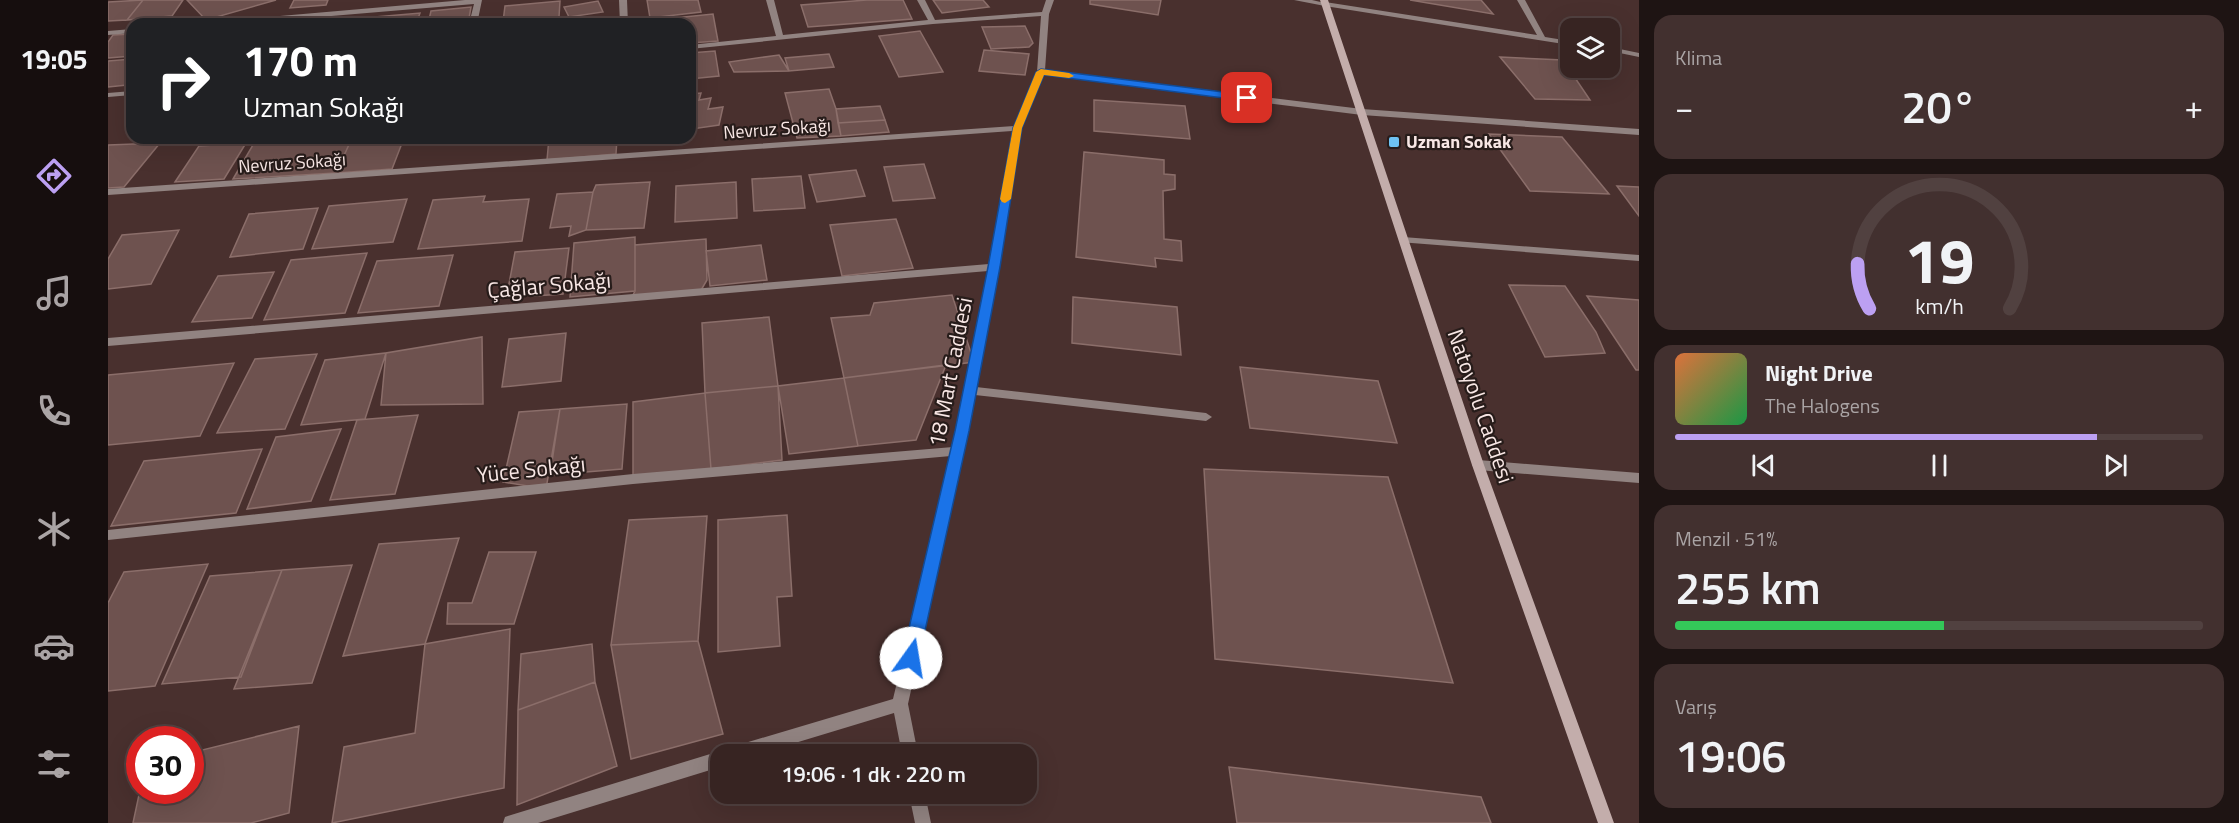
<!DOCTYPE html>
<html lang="tr">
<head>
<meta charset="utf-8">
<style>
  body { margin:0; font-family:"Titillium Web",sans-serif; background:#42302f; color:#f1f3f6; height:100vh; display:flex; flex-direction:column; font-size:22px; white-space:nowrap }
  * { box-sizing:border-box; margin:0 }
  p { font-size:20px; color:#aaa4a5 }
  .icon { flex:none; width:33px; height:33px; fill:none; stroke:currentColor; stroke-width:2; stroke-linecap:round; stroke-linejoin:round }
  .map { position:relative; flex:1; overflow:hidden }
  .details { display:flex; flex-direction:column; gap:15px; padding:15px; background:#1e1413; width:600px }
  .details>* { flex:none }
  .banner { position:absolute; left:18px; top:18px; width:570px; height:126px; border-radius:18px; box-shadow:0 6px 24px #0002,0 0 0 2px #514140; background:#202124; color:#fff; overflow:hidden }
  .buttons { position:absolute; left:1452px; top:18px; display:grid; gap:12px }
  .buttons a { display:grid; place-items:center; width:60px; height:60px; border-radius:12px; background:#372422; box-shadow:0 6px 24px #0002,0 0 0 2px #514140; font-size:30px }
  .speed { position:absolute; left:18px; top:726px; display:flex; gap:12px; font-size:30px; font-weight:700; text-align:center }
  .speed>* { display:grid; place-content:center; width:78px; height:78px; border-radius:50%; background:#372422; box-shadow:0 6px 24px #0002,0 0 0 2px #514140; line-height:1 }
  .speed .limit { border:9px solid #d22; background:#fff; color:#111 }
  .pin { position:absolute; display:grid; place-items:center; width:51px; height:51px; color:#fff; margin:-26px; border-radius:12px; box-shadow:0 3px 9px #0006 }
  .me { position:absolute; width:66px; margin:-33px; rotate:13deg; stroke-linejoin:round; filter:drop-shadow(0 0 4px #0008) }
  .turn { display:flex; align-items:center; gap:21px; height:126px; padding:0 18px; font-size:27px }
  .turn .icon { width:78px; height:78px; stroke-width:2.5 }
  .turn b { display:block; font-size:42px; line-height:51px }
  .big { font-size:45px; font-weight:600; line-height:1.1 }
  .details .widget { flex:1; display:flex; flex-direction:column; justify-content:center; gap:9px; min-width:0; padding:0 21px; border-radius:18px; background:#42302f }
  .details .dial { align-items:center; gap:0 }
  .dial svg { height:156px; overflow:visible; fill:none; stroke:#514140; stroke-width:7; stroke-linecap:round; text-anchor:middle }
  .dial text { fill:#f1f3f6; stroke:none }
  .song { display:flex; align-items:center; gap:18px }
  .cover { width:72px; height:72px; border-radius:9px; background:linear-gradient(135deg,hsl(20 70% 55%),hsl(140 70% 35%)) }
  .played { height:6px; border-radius:3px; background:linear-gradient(90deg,#bca0f2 80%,#514140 80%) }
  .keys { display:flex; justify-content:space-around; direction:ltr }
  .heat { display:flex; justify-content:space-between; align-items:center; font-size:33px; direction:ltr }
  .charge { height:9px; border-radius:4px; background:linear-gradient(90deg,#34c759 51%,#514140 0) }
  .trip { position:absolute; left:602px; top:744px; width:327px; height:60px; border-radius:18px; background:#372422; box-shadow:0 6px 24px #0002,0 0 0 2px #514140; font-weight:600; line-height:60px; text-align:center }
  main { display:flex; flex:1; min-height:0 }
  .tabs { display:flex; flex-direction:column; width:108px; justify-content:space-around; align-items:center; background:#160e0e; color:#aaa4a5 }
  .tabs .icon { width:42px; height:42px }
  .tabs .on { color:#bca0f2 }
  .tabs b { font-size:27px; color:#f1f3f6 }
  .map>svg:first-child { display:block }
  .building { fill:#6e524f; stroke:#8b6e6a; stroke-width:1.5 }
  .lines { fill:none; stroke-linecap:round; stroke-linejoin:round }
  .minor { fill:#918381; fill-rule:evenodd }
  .tertiary { fill:#918381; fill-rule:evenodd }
  .secondary { fill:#c3adab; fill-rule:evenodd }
  .route { fill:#1a73e8; stroke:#114b97; stroke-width:1.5 }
  .slow { fill:#f59e0b }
  .poi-dot { fill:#6ec2f3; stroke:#271c1a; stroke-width:2 }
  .labels { text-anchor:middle; stroke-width:4.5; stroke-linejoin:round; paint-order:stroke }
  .far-street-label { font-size:18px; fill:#f8e7e5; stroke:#271c1a }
  .far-poi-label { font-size:18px; font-weight:bold; fill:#f8e7e5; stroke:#271c1a; text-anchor:start }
  .street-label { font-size:22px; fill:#f8e7e5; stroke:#271c1a }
</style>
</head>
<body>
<main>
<nav class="tabs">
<b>19:05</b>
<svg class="icon on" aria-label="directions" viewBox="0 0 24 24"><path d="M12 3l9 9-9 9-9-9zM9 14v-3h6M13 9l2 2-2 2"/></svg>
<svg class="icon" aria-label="music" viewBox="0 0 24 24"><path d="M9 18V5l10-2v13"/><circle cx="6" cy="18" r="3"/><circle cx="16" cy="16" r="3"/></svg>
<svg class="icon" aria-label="phone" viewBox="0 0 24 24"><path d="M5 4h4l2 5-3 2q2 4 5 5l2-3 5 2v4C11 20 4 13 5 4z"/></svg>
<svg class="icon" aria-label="climate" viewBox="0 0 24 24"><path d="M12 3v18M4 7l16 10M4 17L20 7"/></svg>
<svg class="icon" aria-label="car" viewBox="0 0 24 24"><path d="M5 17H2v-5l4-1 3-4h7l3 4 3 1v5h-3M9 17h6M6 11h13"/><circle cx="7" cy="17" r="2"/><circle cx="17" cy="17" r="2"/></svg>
<svg class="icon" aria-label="filters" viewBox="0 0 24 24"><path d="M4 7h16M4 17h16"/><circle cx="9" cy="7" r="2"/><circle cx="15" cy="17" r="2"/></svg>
</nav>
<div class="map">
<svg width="1531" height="823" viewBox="0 0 1531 823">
  <rect width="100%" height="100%" fill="#49302e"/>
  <!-- building -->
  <path class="building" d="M35,0H75L64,16L19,20Z
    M35,0L19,20L0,21V2Z
    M79,0H168L98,20Z
    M186,0H220L218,5L182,8Z
    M539,0H590L593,12L542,18Z
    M759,0H795L804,19L700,27L693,5Z
    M825,0H875L881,7L834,13Z
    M982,0H1053L1050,15L982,4Z
    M1302,0H1373L1385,14Z
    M452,1L451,17L395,22L397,6Z
    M490,1L495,12L461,17L456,7Z
    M363,7L360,24H320L323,11Z
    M312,13L308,24H264L267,17Z
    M605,14L610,41L582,43V24H547V20Z
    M267,17L264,24H215L216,21Z
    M917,26L925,43L921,47L883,49L874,27Z
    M812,31L835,72L791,77L771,36Z
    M24,34V56L0,58V42L5,35Z
    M876,50L921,54L917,75L871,71Z
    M607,51L611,76L582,79V53Z
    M721,54L726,67L681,71L677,58Z
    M671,55L681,71L626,72L621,62Z
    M1392,57L1455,60L1482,100L1427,99Z
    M24,59V79L19,85L0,87V61Z
    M721,89L728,109L733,136L689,138L677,93Z
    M593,93L591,100L603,98L600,109L615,107L611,125L584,129L582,94Z
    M986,100L1077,106L1082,139L986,131Z
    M772,106L777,120L730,123L728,109Z
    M777,120L781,132L733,136L730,123Z
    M1381,134L1454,137L1501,194L1422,191Z
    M149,138H244L228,173L125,179Z
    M244,138H296L284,169L228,173Z
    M441,138H509L508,154L439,160Z
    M52,143L16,187L0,188V145Z
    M138,143L116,179L67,182L91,146Z
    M976,152L1056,160V174L1067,175V189L1055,191L1056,239L1073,241L1074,261L1047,258L1048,267L968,257Z
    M816,164L827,198L785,201L776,167Z
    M748,170L757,196L709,202L701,175Z
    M693,176L697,208L646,211L644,179Z
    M542,182L536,228L478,230L485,192L488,185Z
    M628,182L629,218L567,222L568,186Z
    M1509,186L1531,187V216Z
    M485,192L478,230L461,236L463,226L442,228L449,194Z
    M377,196L375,202L421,199L414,241L310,249L325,200Z
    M299,199L285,242L204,249L221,206Z
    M210,208L195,249L122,257L141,214Z
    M788,219L805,268L734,276L722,225Z
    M71,230L43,284L0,289V259L14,235Z
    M527,237V291L462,297L466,243Z
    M598,239L599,280L592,292L524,297L527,291V245Z
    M653,245L659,280L602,286L598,251Z
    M461,248L455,294L426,296L427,286L400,289L407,252Z
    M259,253L237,313L156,320L183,260Z
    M345,255L331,306L250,313L269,261Z
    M166,272L144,318L84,322L110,276Z
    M1401,285L1457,286L1488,332L1497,353L1437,357Z
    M844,295L866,362L736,378L723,318L762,315L766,303Z
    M1479,296L1531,300V370H1528Z
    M965,297L1069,307L1073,355L964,343Z
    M661,317L670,386L597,393L594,323Z
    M458,333L453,381L394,387L401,339Z
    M374,337L375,404L273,405L278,353Z
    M278,353L257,419L193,425L217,360Z
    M209,354L177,429L109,433L147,359Z
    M126,363L92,436L0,445V375Z
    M838,365L808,440L750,446L736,378Z
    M1132,367L1270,381L1289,443L1142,428Z
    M736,378L750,446L681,454L670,386Z
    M670,386L674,460L603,469L597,393Z
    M597,393L603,469L525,479V402Z
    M519,404L514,469L442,475L452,409Z
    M452,409L438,489L395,482L411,412Z
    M310,415L287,494L222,500L249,420Z
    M233,429L203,501L139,509L168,437Z
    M154,449L128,513L3,526L36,461Z
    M1096,469L1280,477L1345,683L1107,659Z
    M679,515L684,596L669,597L672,646L610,652V520Z
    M599,516L590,641L503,645L521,520Z
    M351,538L317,644L235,656L271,544Z
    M381,552H428L406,624H339L340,603H364Z
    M100,564L47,686L0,691V603L16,572Z
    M244,565L204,683L126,689L174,570Z
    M174,570L133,677L54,684L102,576Z
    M402,629L396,788L224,823L236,747L307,733L317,644Z
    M590,641L615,734L523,759L503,645Z
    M484,644L487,682L410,710L413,654Z
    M487,682L509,766L409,805L410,710Z
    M191,726L181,813L143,823H25L32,790H82V753Z
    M1121,767L1373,797L1383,823H1129Z"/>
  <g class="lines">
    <!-- minor -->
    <path class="minor" d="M357,0H374L369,24H361L366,4L129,24H99L103,22Z
      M511,0H519L520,24H512Z
      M658,0H666L675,35L820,20L809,0H817L827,20L934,12L938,0H946L941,14L937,70L1254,109L1531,129V135L1254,115L936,75L913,128L891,267L868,387L1098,413L1104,417L1098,421L867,395L856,451L800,704L810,754H794L786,713L651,754H619L621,749L627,746L785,699L843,456L525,484L0,540V530L525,474L845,447L880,271L0,346V338L881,264L904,131L0,195V189L906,126L929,72L933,16L825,24L582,49V45L668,36Z
      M1409,0H1417L1437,37L1462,41V45L1217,6L1213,4L1217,2L1429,35Z
      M24,29V33L0,35V31Z
      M1502,47L1531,53V57L1502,51Z
      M24,91V95L0,97V93Z
      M1295,237L1531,255V261L1291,242V238Z
      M1370,460L1531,473V483L1370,470L1366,468L1364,465L1366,462Z
      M612,751L618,754H612V767L430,823H395L397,817L403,815Z
      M801,794H817L823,823H807Z"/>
    <!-- tertiary -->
    <path class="tertiary" d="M1186,0H1204L1221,4L1217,6Z"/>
    <!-- secondary -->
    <path class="secondary" d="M1212,0H1220L1376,465L1506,823H1490L1364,465Z"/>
  </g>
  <!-- route -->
  <path class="route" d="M933,69L1139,95L1144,98L1139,101L936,75L914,128L892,267L861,431L811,658L809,663L803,665L797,663L794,658L847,431L880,267L905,128L928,72Z"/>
  <!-- slow -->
  <path class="slow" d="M933,69L961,73L966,76L961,78L936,75L914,128L903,199L897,203L894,202L892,199L905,128L928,72Z"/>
  <!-- markers -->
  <rect class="poi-dot" x="1280" y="136" width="12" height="12" rx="3"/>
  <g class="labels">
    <!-- far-street labels -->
    <g class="far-street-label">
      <text transform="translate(669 129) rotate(-4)" y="6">Nevruz Sokağı</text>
      <text transform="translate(184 163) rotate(-4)" y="6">Nevruz Sokağı</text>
    </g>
    <!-- far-poi labels -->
    <g class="far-poi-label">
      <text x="1298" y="148">Uzman Sokak</text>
    </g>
    <!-- street labels -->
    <g class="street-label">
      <text transform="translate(441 285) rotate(-5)" y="8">Çağlar Sokağı</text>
      <text transform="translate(842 372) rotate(-79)" y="8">18 Mart Caddesi</text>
      <text transform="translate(1373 406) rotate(71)" y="8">Natoyolu Caddesi</text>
      <text transform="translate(423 469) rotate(-6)" y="8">Yüce Sokağı</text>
    </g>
  </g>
</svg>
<div class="buttons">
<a><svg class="icon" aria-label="layers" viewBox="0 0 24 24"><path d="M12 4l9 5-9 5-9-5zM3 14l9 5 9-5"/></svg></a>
</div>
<div class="speed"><div class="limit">30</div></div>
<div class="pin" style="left:1139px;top:98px;background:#d93025"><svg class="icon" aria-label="arrive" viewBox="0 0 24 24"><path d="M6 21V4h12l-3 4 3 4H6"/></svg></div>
<svg class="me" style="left:803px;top:658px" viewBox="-20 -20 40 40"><circle r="19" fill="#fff"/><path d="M0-13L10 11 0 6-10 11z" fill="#1a73e8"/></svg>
<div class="trip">19:06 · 1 dk · 220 m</div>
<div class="banner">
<div class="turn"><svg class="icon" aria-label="right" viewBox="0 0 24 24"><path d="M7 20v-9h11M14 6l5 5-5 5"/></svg><div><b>170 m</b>Uzman Sokağı</div></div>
</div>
</div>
<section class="details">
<div class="widget"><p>Klima</p>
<div class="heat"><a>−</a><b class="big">20°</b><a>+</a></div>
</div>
<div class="widget dial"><svg viewBox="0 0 100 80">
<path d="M14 69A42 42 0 1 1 86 69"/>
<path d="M14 69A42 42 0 0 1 8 46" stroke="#bca0f2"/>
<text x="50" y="56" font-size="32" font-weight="700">19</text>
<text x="50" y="72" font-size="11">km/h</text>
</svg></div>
<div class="widget">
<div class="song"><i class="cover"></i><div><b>Night Drive</b><p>The Halogens</p></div></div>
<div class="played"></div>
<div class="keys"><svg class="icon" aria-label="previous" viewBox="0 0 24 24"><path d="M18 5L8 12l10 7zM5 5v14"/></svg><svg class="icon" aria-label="pause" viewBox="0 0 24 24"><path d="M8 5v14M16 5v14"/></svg><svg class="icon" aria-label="next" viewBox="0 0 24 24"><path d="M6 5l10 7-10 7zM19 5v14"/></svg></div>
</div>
<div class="widget"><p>Menzil · 51%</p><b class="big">255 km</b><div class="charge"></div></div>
<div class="widget"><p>Varış</p><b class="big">19:06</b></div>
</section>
</main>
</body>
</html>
